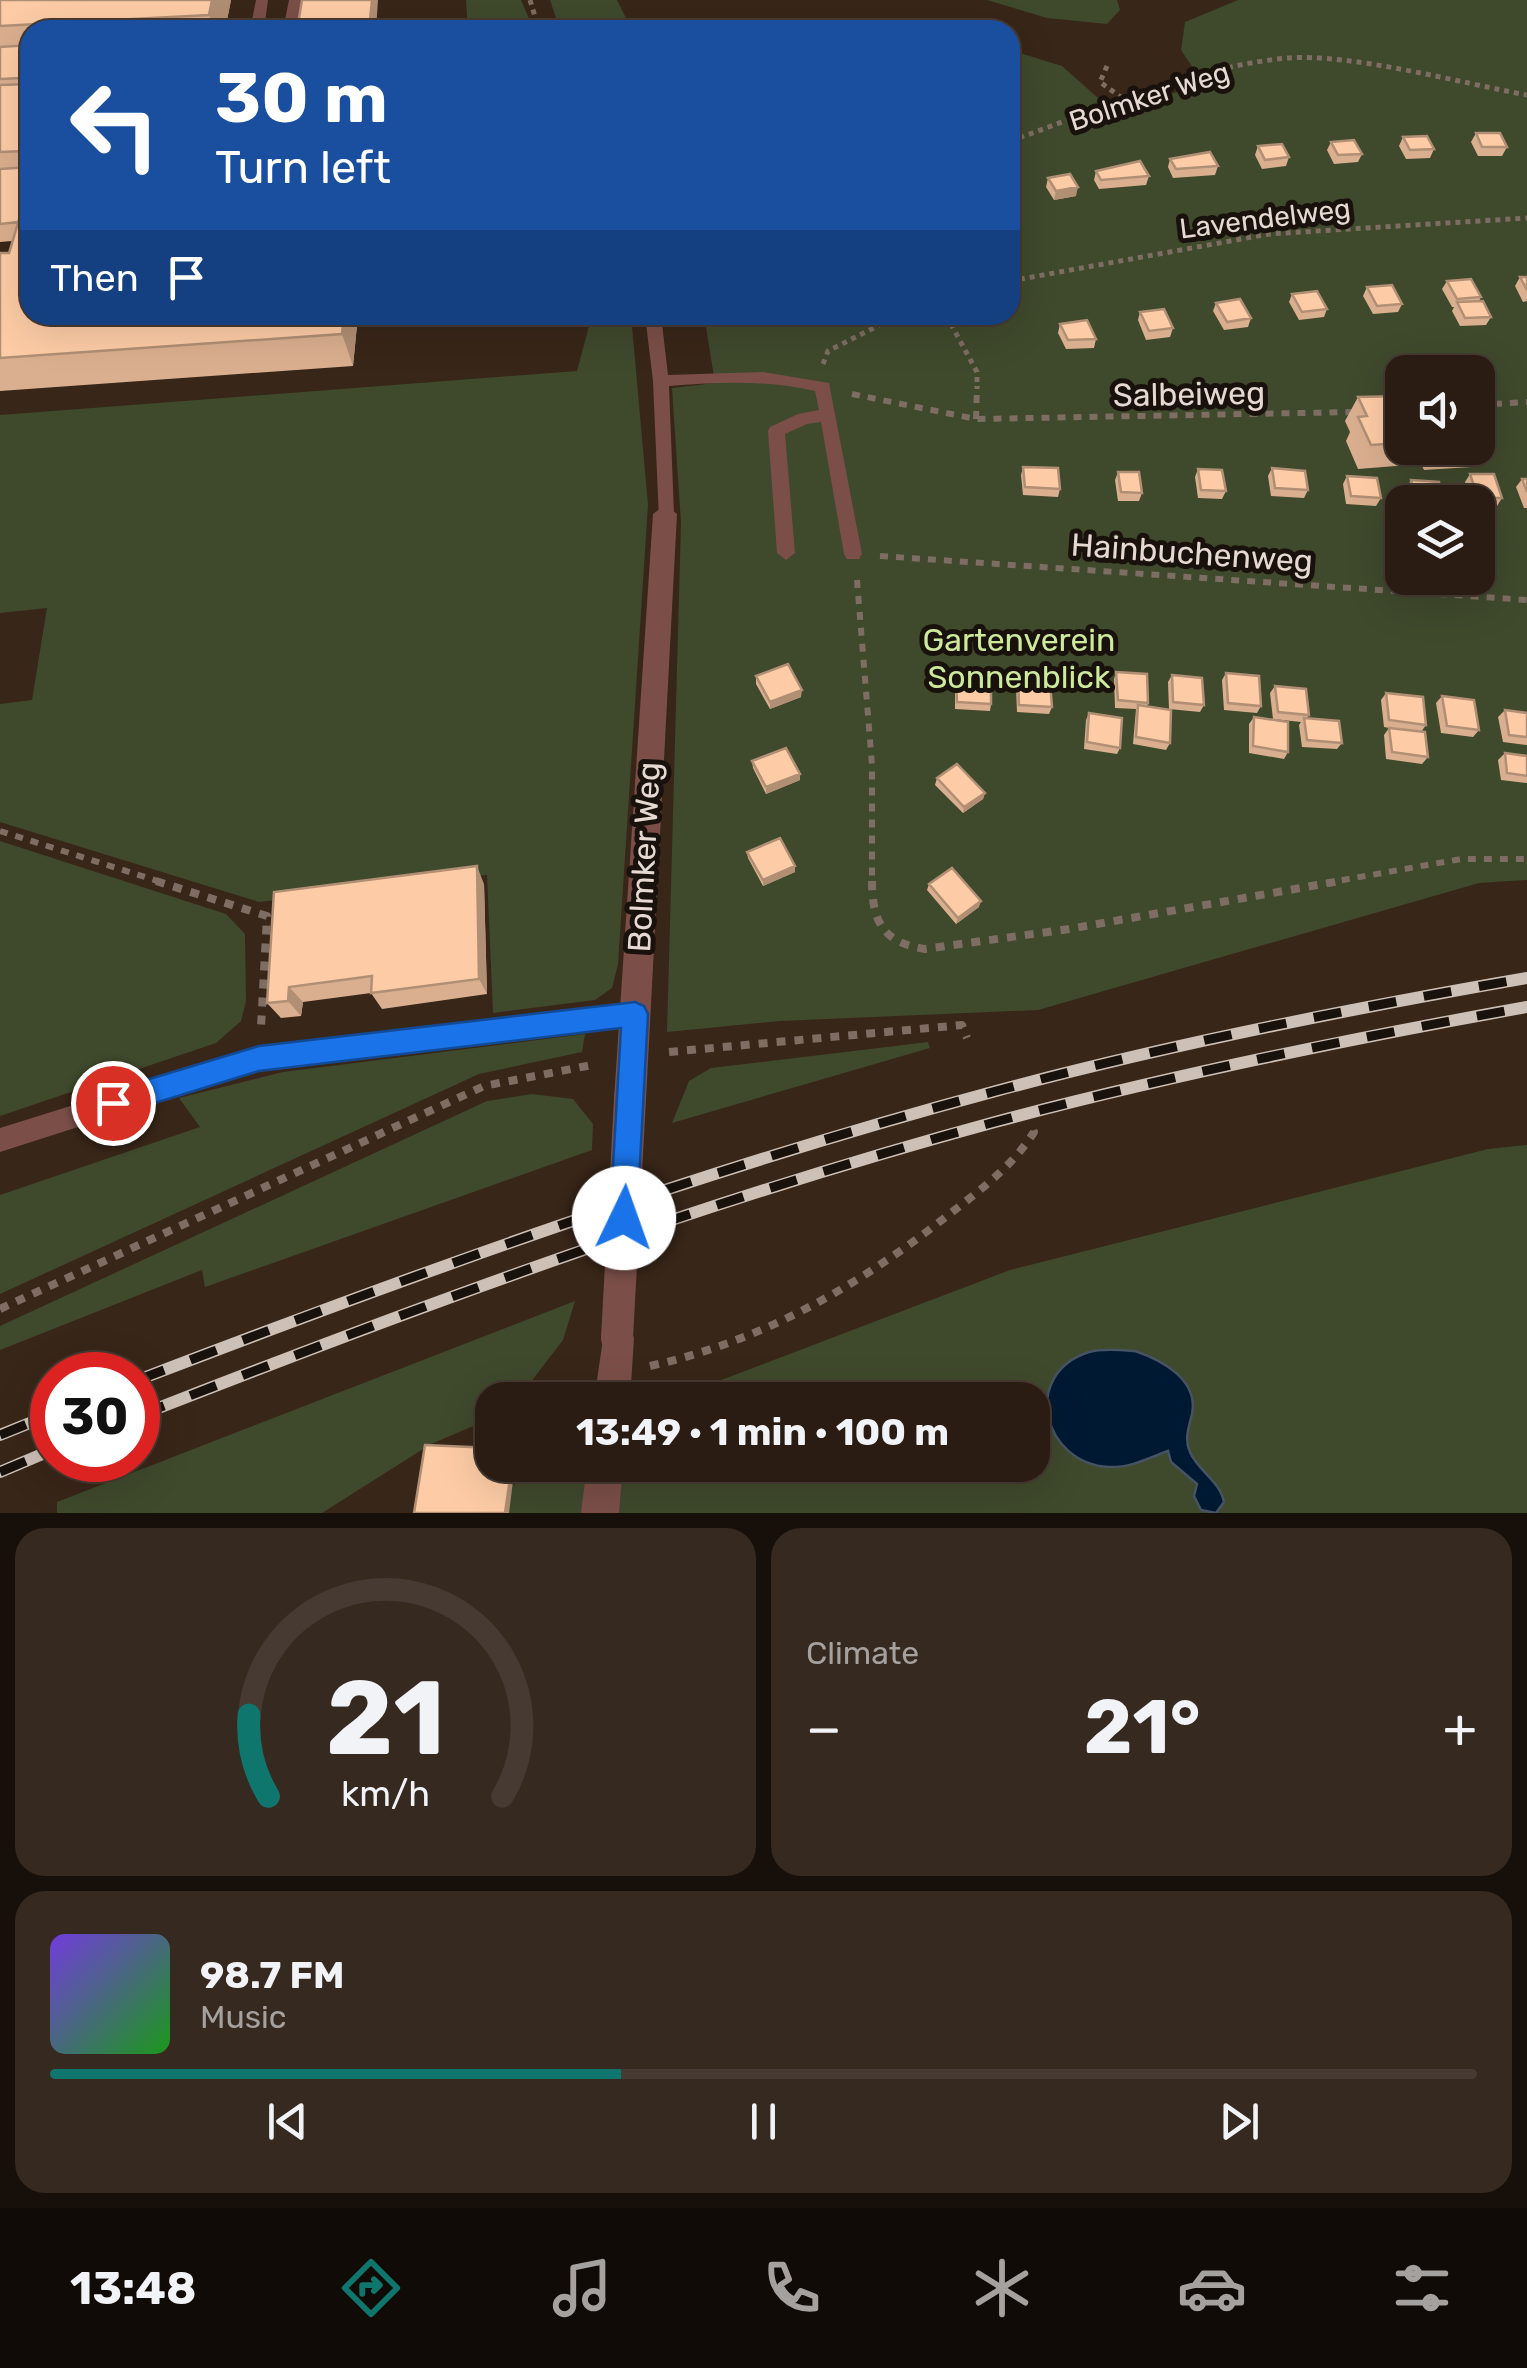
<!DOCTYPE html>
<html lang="en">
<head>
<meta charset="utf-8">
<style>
  body { margin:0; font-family:Rubik,sans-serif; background:#362920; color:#f1f3f6; height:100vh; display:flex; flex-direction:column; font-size:38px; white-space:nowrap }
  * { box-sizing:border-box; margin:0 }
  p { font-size:32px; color:#a5a19f }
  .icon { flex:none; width:55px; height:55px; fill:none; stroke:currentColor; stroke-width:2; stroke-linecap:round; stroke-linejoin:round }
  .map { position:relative; height:1513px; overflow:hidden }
  .details { display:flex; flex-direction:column; gap:15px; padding:15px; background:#170f0a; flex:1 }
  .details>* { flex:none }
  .top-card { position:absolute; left:20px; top:20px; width:1000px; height:305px; border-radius:30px; box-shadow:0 10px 40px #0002,0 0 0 2px #463a32; background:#1a4fa0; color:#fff; overflow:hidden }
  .tools { position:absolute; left:1385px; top:355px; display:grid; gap:20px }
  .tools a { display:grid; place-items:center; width:110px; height:110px; border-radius:20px; background:#2a1c12; box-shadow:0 10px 40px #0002,0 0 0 2px #463a32; font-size:50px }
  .speed { position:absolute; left:30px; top:1352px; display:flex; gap:20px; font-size:50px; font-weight:700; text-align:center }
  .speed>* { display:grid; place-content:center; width:130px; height:130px; border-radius:50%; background:#2a1c12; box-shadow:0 10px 40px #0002,0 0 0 2px #463a32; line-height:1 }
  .speed .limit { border:15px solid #d22; background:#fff; color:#111 }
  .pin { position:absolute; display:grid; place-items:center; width:85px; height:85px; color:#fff; margin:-42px; border:5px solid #fff; border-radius:50%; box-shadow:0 2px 10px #0007 }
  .me { position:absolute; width:110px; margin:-55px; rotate:3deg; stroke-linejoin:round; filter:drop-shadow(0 0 8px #0008) }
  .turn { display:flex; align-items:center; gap:35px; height:210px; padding:0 30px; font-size:45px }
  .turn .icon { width:130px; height:130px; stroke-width:2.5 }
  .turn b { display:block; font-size:70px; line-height:85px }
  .then { display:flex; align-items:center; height:95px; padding:0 30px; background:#0003; gap:20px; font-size:38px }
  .big { font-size:75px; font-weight:700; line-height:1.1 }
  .details .widget { flex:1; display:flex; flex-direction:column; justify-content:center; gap:15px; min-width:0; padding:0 35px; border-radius:30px; background:#362920 }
  .details .dial { align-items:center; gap:0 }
  .dial svg { height:260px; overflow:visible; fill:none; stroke:#463a32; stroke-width:7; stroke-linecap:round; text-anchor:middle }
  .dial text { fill:#f1f3f6; stroke:none }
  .song { display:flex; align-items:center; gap:30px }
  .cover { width:120px; height:120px; border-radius:15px; background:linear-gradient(135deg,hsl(260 70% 55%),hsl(120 70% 35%)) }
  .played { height:10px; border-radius:5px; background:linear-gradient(90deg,#0f766e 40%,#463a32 40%) }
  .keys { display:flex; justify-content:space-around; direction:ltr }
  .heat { display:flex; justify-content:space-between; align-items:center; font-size:55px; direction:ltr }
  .details .tiles { flex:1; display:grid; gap:15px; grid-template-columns:1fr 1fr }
  .widget:last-child { grid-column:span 2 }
  .trip { position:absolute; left:475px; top:1382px; width:575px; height:100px; border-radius:30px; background:#2a1c12; box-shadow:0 10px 40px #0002,0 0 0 2px #463a32; font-weight:700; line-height:100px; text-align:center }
  .tabs { display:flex; height:160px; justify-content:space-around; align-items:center; background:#110b07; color:#a5a19f }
  .tabs .icon { width:70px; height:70px }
  .tabs .current { color:#0f766e }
  .tabs b { font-size:45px; color:#f1f3f6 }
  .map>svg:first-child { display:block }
  .green { fill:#3f492c; fill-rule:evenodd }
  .water { fill:#001932; stroke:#455362; stroke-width:2.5 }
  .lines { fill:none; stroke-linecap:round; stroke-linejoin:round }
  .path-far2 { stroke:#7d6d62; stroke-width:5; stroke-dasharray:5 5; stroke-linecap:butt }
  .path-far1 { stroke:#7d6d62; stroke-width:6; stroke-dasharray:8 8; stroke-linecap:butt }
  .path { stroke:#7d6d62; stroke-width:8; stroke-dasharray:9 9; stroke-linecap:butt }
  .service { fill:#7b4f48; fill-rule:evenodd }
  .minor { fill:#7b4f48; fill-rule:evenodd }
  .rail-casing { stroke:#cdc0b7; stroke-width:12 }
  .rail { stroke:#19110b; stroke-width:9; stroke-dasharray:28; stroke-linecap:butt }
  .minor-bridge { stroke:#7b4f48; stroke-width:32 }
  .wall { fill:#daaf8f }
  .shaded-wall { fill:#b18f74 }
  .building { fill:#fdcca6; stroke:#b18f74; stroke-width:2.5 }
  .route { fill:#1a73e8; stroke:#114b97; stroke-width:2.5 }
  .labels { text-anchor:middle; stroke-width:10; stroke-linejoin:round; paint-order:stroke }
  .far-street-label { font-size:28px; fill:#e5d9d1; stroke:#19110b }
  .street-label { font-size:32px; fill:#e5d9d1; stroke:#19110b }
  .park-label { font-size:32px; fill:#cde99b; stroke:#19110b }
</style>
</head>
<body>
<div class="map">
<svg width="1527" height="1513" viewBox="0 0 1527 1513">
  <rect width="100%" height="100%" fill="#382618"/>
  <!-- green -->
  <path class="green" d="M466,0H521L534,30H468Z
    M550,0H617L632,30H560Z
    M987,0H1117L1120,10L1107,24L1047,18Z
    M1238,0H1527V880L1479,883L1038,1010L780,1021L667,1032L681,523L672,388L715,383L704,315H1010V50L1062,66L1115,113L1203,83L1181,50L1185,22ZM1402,372H1478V448H1402ZM1402,502H1478V578H1402Z
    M592,315H631L648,505L618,964L612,988L595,1000L493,1013L487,875L259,902L0,822V704L32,700L47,608L0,613V415L577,371Z
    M0,841L226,914L245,934L246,1001L241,1021L216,1043L0,1116Z
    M585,1034L582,1052L479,1074L0,1294V1195L200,1127L179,1098L283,1072Z
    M928,1042L930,1048L672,1123L689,1081L711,1068Z
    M532,1094L573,1099L593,1124L592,1150L205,1287L202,1270L0,1350V1326L487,1101Z
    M1527,1145V1513H462L550,1465H1032V1400H669L1010,1270L1488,1149Z
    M575,1301L563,1340L517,1400H492V1418L431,1444L322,1513H57V1502Z"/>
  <!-- water -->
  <path class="water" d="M1135,1351C1162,1360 1199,1380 1192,1414C1189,1427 1184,1439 1190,1452C1198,1471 1220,1481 1224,1502L1216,1513L1201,1510L1194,1496L1197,1484L1171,1462L1168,1451C1149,1458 1130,1468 1109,1467C1043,1464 1020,1374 1089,1352C1103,1348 1121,1350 1135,1351Z"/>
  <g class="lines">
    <!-- path-far2 -->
    <path class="path-far2" d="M530,0L539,30
      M1107,66L1100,82L1129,103
      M1010,141C1099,110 1192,67 1287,58C1350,53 1461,83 1527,95
      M1010,281L1269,234L1527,218
      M946,315L977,372V389
      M823,364L828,351L899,315"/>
    <!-- path-far1 -->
    <path class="path-far1" d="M852,394L976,419L1356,412
      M1478,405L1527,402
      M976,419L977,386
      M880,556L1527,600
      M857,580L872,765V883
      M0,831L164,883
      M1326,883L1461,859H1527"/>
    <!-- path -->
    <path class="path" d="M156,881L267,916L261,1027
      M872,881C872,921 883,943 925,949L1069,929L1340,881
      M669,1052L962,1025L967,1038
      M0,1309L484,1086L597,1064
      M650,1366C762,1341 857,1287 947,1216C979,1191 1012,1167 1034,1132L1031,1123"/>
    <!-- service -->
    <path class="service" d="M256,0H268L264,30H250Z
      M289,0H301L297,30H283Z
      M645,315H661L668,375L763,372L829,383L862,554L859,559H847L844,554L821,422L807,424L785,434L795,553L786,560L777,553L768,431L770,427L798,414L819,410L815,391C767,380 718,382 669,386L674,514L665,521L659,519L653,381Z
      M635,1003L643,1006L646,1014L643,1022L635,1025L259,1069L0,1152V1128L259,1047Z"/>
    <!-- minor -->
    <path class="minor" d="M665,505L677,514L646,1099L641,1110L630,1115L619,1110L614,1099L653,514Z
      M617,1321L629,1326L634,1338L630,1400H594L605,1326Z
      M587,1465H623L619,1513H581Z"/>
    <!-- rail casing -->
    <g class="rail-casing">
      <path id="rail" d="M138,1380C420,1272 704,1169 996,1091C1171,1044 1348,1009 1527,978
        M138,1416C419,1306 703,1201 995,1122C1171,1075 1348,1039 1527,1007
        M0,1435L52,1414
        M0,1472L52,1450"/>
    </g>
    <!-- rail -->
    <use href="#rail" class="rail"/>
    <!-- minor-bridge -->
    <path class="minor-bridge" d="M617,1338L630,1099"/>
  </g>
  <!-- wall -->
  <path class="wall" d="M0,0H231L225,30H30V315H358L353,366L0,391V253H9L12,241L0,242Z
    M1476,133L1507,147L1502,156H1478L1471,142Z
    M1403,137L1434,149L1430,158L1406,159L1399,146Z
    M1331,142L1362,154L1358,162L1334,164L1327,150Z
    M1258,146L1289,157L1286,166L1262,169L1255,155Z
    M1170,159L1218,166L1215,175L1173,178L1168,167Z
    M1096,171L1149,176L1146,185L1099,189L1094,180Z
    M1048,178L1076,196L1054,200L1046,187Z
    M1520,277H1527V301L1523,302L1515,286Z
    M1447,281L1481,297L1479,301L1491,317L1486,325L1460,326L1452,311L1454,307H1452L1442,289Z
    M1367,287L1402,304L1398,312L1373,314L1363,296Z
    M1292,294L1327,309L1324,317L1299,320L1289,302Z
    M1216,303L1251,318L1248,327L1224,330L1213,311Z
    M1140,312L1173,328L1170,337L1146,340L1138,320Z
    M1060,324L1096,339L1094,348L1066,349L1058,333Z
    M1478,393L1495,415L1482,435L1486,443L1471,467L1424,470L1421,464L1358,469L1346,441L1350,432L1345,421L1358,397L1402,396V448H1478Z
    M1023,467L1060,489L1058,497L1023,495L1021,475Z
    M1272,468L1308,490L1304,498L1271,496L1268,476Z
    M1198,469L1226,491L1222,499L1198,498L1195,477Z
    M1118,472L1142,493L1139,501H1118L1115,480Z
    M1470,474L1502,498L1497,506H1478V502H1471L1465,482Z
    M1347,476L1381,498L1376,506L1346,504L1343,484Z
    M1522,479H1527V508H1524L1516,487Z
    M1411,480L1444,502H1409L1406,489Z
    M1116,672L1148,703L1147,706L1170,743L1166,750L1133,744L1136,709L1115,708L1114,679Z
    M1226,673L1261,706L1257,713L1224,710L1222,680Z
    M1172,675L1204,705L1200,712L1169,709L1168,682Z
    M756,676L801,697L770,709L756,684Z
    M1018,680L1052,707L1049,714L1017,712L1016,687Z
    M956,681L991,704L990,711L955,709V688Z
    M1275,686L1309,715L1307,718L1342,743L1337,749L1302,747L1299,725L1301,722L1273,719L1270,693Z
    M1386,693L1426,725L1421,732L1428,757L1422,764L1386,759L1384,735L1389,728L1384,727L1381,700Z
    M1442,696L1479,730L1473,737L1441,733L1436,703Z
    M1505,710L1527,713V745L1503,742L1498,717Z
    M1089,713L1120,748L1117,754L1084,749L1086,720Z
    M1254,717L1288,752L1284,759L1249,753V724Z
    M1505,753L1527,756V783L1501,780L1498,760Z
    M752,761L800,774V780L766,794L753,768Z
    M937,778L985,793L983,799L963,813L935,785Z
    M747,852L795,872L763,886L748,858Z
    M484,884L487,994L382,1009L371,993L303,1002L301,1016L281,1018L267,1003L274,892Z
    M929,884L979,907L956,924L927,890Z"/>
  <!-- shaded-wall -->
  <path class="shaded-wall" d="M212,0H231L225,30H215L209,15Z
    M372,0H378L376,30H369Z
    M30,54V93L22,78Z
    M30,134V161L25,151Z
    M1078,187L1076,196L1054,200L1056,191Z
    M344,315H358L353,366L342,334Z
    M802,690L801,697L770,709V702Z
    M800,774V780L766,794V787Z
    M985,793L983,799L963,813L964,807Z
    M477,866L484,884L487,994L479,979Z
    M795,866V872L763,886V880Z
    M981,901L979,907L956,924L958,918Z
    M289,987L303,1002L301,1016L288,1001Z
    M512,1465H515L509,1513H505Z"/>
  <!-- building -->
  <path class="building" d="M0,0H212L209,15L0,26Z
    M302,0H372L369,30H297Z
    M30,45V54L22,78L0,79V47Z
    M30,84V134L25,151L0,152V85Z
    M1476,133H1500L1507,147H1482Z
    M1427,136L1434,149L1410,150L1403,137Z
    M1354,140L1362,154L1338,155L1331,142Z
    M1282,144L1289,157L1265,160L1258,146Z
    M1210,152L1218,166L1176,169L1170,159Z
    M1140,161L1149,176L1101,180L1096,171Z
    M30,167V183L18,222L0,224V169Z
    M1070,174L1078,187L1056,191L1048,178Z
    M30,183V315H344L342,334L0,358V253H9Z
    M1520,277H1527V290Z
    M1471,279L1481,297L1457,299L1447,281Z
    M1392,285L1402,304L1377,306L1367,287Z
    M1317,291L1327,309L1302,312L1292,294Z
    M1240,299L1251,318L1227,322L1216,303Z
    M1483,301L1491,317L1465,318L1457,302Z
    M1164,309L1173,328L1149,331L1140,312Z
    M1087,320L1096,339L1068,340L1060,324Z
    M1478,393H1483L1495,415L1478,416Z
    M1402,396V443L1371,445L1358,417L1367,416L1358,397Z
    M1478,427L1486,443L1478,444Z
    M1023,467L1058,468L1060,489L1025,487Z
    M1272,468L1305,471L1308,490L1275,488Z
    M1198,469L1222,470L1226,491L1201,490Z
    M1118,472H1139L1142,493L1121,492Z
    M1470,474H1494L1502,498H1478Z
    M1347,476L1377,478L1381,498L1351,496Z
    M1522,479H1527V492Z
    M1411,480L1439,482L1444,502H1416Z
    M788,664L802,690L770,702L756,676Z
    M1116,672L1147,674L1148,703L1118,700Z
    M1226,673L1259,676L1261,706L1228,703Z
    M1172,675L1202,678L1204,705L1173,702Z
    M1018,680L1050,682L1052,707L1019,705Z
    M956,681L991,683V704L957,702Z
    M1275,686L1306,689L1309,715L1278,712Z
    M1386,693L1423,697L1426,725L1389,720Z
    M1442,696L1474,700L1479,730L1447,726Z
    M1138,705L1171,710L1170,743L1136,737Z
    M1505,710L1527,713V737L1509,735Z
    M1089,713L1122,718L1120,748L1087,742Z
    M1254,717L1288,722V752L1253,746Z
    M1304,718L1339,721L1342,743L1307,740Z
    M1389,728L1425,732L1428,757L1392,752Z
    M786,748L800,774L766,787L752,761Z
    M1505,753L1527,756V776L1507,773Z
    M957,764L985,793L964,807L937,778Z
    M780,838L795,866L763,880L747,852Z
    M477,866L479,979L371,993L372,976L289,987L288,1001L267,1003L274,892Z
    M952,868L981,901L958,918L929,884Z
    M425,1445L492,1448V1465H512L505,1513H414Z"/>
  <!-- route -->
  <path class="route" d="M635,1002L644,1006L648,1014L637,1218L633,1228L624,1232L614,1228L610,1218L621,1028L259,1071L113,1116L103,1113L100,1103L103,1094L113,1090L259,1046Z"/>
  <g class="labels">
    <!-- far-street labels -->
    <g class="far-street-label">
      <text transform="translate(1149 96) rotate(-18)" y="10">Bolmker Weg</text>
      <text transform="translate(1265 218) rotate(-7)" y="10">Lavendelweg</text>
    </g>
    <!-- street labels -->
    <g class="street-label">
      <text transform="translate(1189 394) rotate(-1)" y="11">Salbeiweg</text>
      <text transform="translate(1192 553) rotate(4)" y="11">Hainbuchenweg</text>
      <text transform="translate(644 857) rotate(-87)" y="11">Bolmker Weg</text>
    </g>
    <!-- park labels -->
    <g class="park-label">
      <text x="1019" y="651">Gartenverein<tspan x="1019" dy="37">Sonnenblick</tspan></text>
    </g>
  </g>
</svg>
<div class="tools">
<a><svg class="icon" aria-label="sound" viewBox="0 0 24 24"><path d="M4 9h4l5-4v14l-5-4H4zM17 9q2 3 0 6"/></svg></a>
<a><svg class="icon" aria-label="layers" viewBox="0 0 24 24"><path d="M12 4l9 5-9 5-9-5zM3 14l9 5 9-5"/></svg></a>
</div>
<div class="speed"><div class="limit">30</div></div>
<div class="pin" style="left:113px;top:1103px;background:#d93025"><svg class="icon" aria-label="arrive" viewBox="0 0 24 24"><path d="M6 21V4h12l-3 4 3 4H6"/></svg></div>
<svg class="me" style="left:624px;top:1218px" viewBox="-20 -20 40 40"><circle r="19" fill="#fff"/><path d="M0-13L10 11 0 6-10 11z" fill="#1a73e8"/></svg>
<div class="trip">13:49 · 1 min · 100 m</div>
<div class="top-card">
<div class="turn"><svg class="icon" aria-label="left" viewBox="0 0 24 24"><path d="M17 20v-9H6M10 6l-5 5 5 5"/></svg><div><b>30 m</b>Turn left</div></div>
<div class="then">Then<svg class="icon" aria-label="arrive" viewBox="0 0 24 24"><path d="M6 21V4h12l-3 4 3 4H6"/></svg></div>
</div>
</div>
<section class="details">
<div class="tiles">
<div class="widget dial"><svg viewBox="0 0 100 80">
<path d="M14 69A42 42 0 1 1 86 69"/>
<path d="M14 69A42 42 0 0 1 8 44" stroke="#0f766e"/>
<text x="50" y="56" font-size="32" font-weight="700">21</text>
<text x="50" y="72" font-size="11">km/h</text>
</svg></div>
<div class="widget"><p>Climate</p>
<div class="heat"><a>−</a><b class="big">21°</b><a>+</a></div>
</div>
<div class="widget">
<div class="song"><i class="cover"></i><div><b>98.7 FM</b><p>Music</p></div></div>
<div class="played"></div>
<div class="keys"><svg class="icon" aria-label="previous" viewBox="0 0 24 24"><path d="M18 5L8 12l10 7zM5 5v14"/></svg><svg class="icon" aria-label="pause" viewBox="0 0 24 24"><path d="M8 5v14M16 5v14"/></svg><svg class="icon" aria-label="next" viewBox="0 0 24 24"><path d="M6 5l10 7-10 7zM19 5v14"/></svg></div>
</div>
</div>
</section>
<nav class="tabs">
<b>13:48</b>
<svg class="icon current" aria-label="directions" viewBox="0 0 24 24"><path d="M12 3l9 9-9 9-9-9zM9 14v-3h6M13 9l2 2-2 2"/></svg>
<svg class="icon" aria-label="music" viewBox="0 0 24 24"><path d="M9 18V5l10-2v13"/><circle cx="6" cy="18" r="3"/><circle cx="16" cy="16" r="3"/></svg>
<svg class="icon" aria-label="phone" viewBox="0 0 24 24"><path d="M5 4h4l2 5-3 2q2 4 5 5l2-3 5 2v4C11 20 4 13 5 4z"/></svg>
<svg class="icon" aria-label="climate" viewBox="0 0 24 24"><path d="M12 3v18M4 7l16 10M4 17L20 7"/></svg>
<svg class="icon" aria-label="car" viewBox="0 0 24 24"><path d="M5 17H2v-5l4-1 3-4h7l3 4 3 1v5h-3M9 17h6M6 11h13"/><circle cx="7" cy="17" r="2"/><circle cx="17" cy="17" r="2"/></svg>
<svg class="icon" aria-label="filters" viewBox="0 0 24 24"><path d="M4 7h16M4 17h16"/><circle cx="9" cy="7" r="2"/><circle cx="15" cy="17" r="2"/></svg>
</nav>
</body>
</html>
